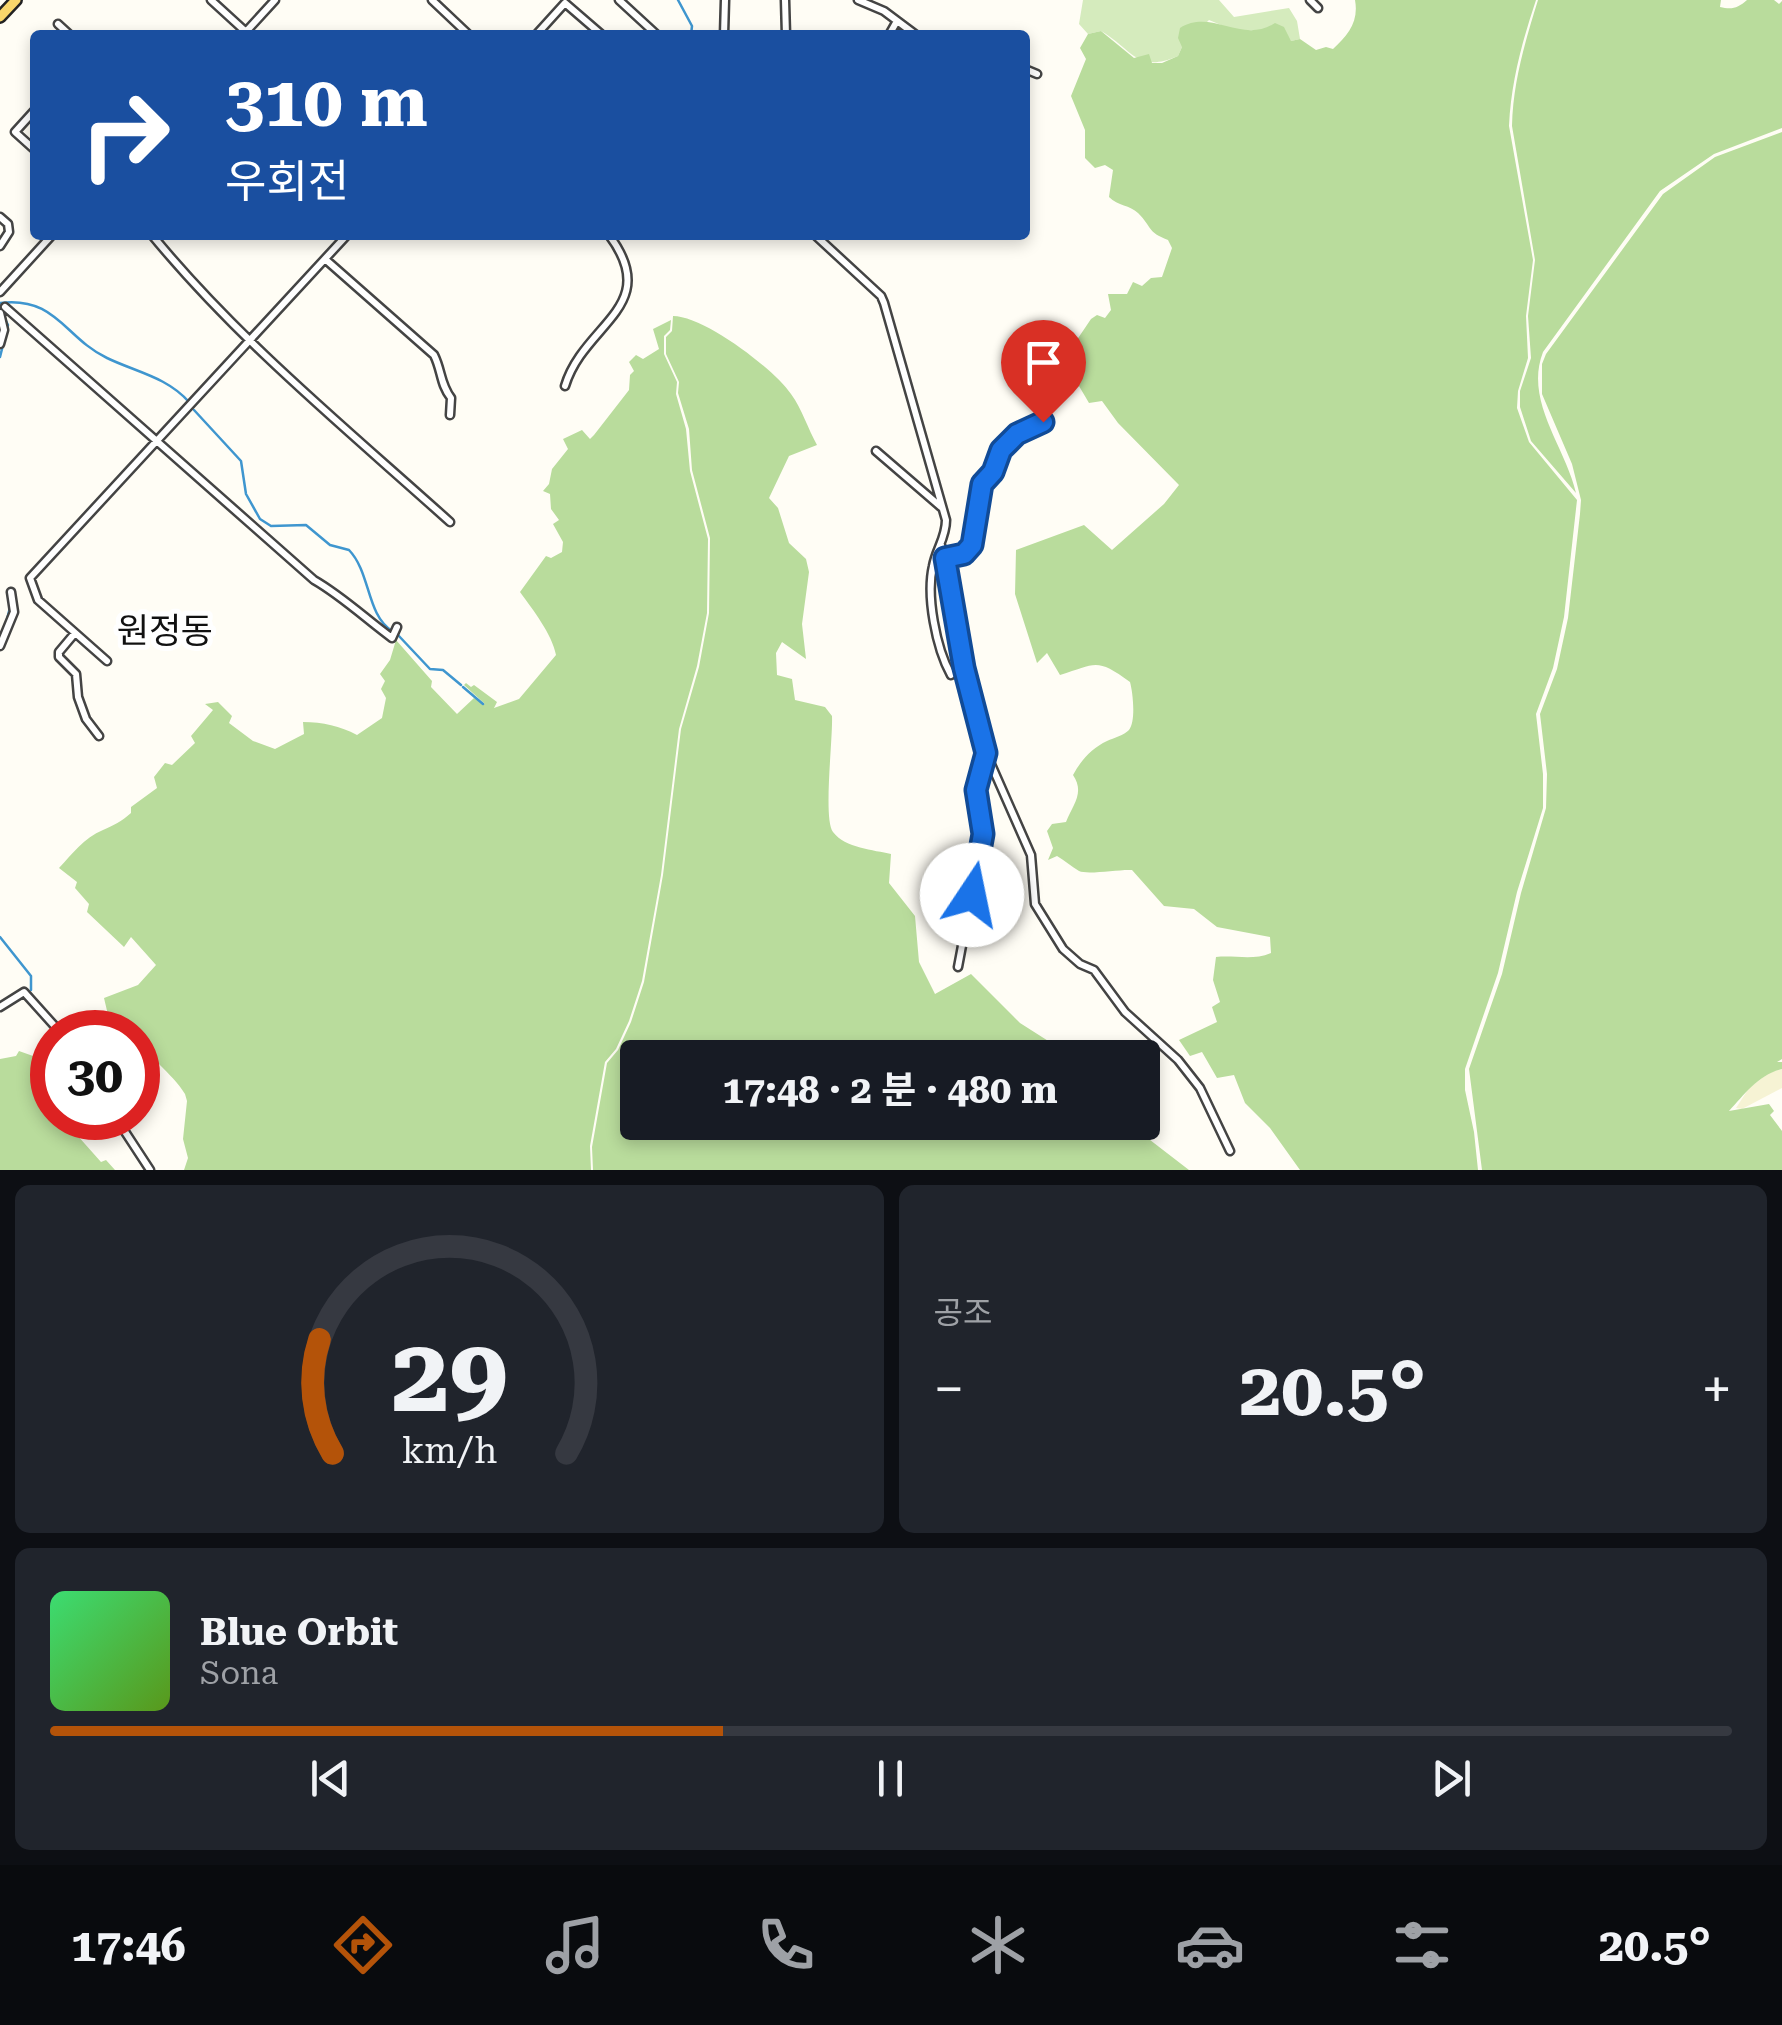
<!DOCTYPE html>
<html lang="ko">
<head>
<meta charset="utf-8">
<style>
  body { margin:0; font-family:"Roboto Serif","Noto Sans KR",serif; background:#20242c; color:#f1f3f6; height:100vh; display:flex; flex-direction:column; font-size:38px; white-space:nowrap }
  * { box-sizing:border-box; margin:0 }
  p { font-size:32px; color:#9ea1a6 }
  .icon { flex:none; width:55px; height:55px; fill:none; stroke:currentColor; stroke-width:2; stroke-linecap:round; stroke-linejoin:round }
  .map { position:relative; height:1170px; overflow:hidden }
  .details { display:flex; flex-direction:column; gap:15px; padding:15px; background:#0d0f14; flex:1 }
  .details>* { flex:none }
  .guide { position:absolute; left:30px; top:30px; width:1000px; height:210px; border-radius:10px; box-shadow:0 5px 15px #0003; background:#1a4fa0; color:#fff; overflow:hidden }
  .speed { position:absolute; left:30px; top:1010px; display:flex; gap:20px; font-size:50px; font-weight:700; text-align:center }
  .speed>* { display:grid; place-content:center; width:130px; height:130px; border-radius:50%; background:#171b24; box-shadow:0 5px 15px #0003; line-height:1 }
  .speed .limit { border:15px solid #d22; background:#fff; color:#111 }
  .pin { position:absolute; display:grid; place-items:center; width:85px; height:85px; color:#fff; margin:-102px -42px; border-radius:50% 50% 50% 0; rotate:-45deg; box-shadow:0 0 10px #0007 }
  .pin .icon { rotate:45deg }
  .me { position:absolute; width:110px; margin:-55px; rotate:11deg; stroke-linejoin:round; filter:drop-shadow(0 0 8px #0008) }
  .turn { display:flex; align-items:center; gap:35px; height:210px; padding:0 30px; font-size:45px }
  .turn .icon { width:130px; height:130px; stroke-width:2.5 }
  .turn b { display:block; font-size:70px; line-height:85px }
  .big { font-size:75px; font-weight:700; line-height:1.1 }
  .details .card { flex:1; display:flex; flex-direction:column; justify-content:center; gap:15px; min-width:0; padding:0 35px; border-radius:15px; background:#20242c }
  .details .dial { align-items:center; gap:0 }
  .dial svg { height:260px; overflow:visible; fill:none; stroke:#363941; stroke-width:7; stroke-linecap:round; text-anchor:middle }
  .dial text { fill:#f1f3f6; stroke:none }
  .song { display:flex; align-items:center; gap:30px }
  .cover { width:120px; height:120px; border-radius:15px; background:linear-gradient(135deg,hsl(140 70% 55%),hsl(90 70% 35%)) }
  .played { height:10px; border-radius:5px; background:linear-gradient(90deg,#b45309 40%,#363941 40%) }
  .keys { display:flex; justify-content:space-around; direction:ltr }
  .heat { display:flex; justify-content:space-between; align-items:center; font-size:55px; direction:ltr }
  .details .tiles { flex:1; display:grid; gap:15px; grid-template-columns:1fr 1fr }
  .card:last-child { grid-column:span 2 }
  .trip { position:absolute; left:620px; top:1040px; width:540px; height:100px; border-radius:10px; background:#171b24; box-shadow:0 5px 15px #0003; font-weight:700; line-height:100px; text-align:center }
  .tabs { display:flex; height:160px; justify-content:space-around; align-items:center; background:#090b0e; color:#9ea1a6 }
  .tabs .icon { width:70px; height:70px }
  .tabs .active { color:#b45309 }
  .tabs b { font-size:45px; color:#f1f3f6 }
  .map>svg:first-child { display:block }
  .farmland { fill:#f6f3d4 }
  .green { fill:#d5ebbd }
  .forest { fill:#b9dc9c }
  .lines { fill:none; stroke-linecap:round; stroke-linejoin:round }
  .stream { stroke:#3f96cf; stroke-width:2.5 }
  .street-casing { stroke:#444; stroke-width:11 }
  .primary-casing { stroke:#222; stroke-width:14 }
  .street { stroke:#fff; stroke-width:6 }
  .primary { stroke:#f9d66b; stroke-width:9 }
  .route-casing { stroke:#114b97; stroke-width:25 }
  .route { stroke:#1a73e8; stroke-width:18 }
  .labels { text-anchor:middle; stroke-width:10; stroke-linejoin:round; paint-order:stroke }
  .quarter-label { font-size:35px; fill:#111; stroke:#fff }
</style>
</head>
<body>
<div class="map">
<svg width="1782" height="1170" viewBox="0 0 1782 1170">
  <rect width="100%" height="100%" fill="#fffdf5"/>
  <!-- farmland -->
  <path class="farmland" d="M1782,1069V1088L1742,1109L1736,1108L1749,1088L1770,1072Z"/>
  <!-- green -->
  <path class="green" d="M1083,0H1219L1234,17L1289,8L1297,21L1300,39L1291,41L1265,30H1233L1209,20L1182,47L1178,56C1137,74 1132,49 1101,31L1088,34L1079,24Z"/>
  <!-- forest -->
  <path class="forest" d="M1355,0H1536C1522,42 1511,82 1509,126L1533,260L1526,316L1528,358L1518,391L1517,408L1529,442L1577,500L1564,617L1553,668L1536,714L1543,774V808L1517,892L1498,973L1465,1069V1090L1474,1132L1478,1170H1300L1270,1128L1245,1103L1234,1075L1217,1078L1202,1052L1190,1056L1179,1040L1217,1022L1212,1007L1220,1002L1213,980L1216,957C1236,955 1252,961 1271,953L1270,937L1217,927L1194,909L1164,906L1132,870C1120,869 1088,875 1079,871C1072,867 1064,860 1057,856L1048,860L1053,848L1047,831L1052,824L1066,822C1073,804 1085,793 1073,775C1081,760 1092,748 1107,741C1114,738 1124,735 1129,730C1136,721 1133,693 1130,682C1096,657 1096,664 1060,675L1047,653L1037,663L1015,594L1016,550L1084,525L1112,550L1164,504L1179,485L1118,423L1102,401L1089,403L1079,386L1068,394L1048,375L1055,364L1052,360L1058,354L1066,356L1091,319L1097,315L1105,318L1111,310L1108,294H1127L1133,282L1142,286L1151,278L1162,277L1172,248L1168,240C1147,232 1152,227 1138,213C1130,205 1118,206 1109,197L1113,170L1105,165L1095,168L1085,158V130L1071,96L1086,59L1080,48L1088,34L1101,31L1134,58L1149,54L1152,63H1162L1178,56L1182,47L1178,38L1180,28C1212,8 1242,45 1275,23L1284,27L1291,41L1300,39L1316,50L1326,47L1333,49C1348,35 1359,22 1355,0Z
    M1538,0H1721L1720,7C1732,10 1738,8 1747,0H1774L1779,4L1782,1V128L1714,154L1660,191L1543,352C1524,401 1565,446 1576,493L1531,441L1520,407V391L1531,358L1528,316L1535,260L1512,126C1513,82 1525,42 1538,0Z
    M1782,132V1059L1777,1062H1782V1069C1758,1075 1745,1094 1729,1111L1769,1104L1774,1111L1770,1115L1782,1131V1170H1482L1469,1069L1502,974L1521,893L1546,808L1547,774L1540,714L1557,669L1568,618L1580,514L1581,500L1572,464L1542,394V364L1546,354L1663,194L1715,157Z
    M673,316C704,316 774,369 791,394C802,409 808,429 817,445L789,456L769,498L778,508L789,543L806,559L809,572L802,624L806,659L782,642L776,653L777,675L792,679L795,700L825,707L832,716C833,739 823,819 833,832C845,848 874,850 891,854L889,883L915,916L919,962L935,994L971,974L1020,1023L1064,1051L1061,1058H638V1122L1128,1123L1189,1170H593L592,1147L607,1063L618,1050L631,1022L644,982L663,875L681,729L699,667L709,613L710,538L692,470L689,429L678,393L679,382L666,354V337L672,331Z
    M671,320L670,330L664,336V354L677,382L676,394L686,429L690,471L708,539L707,613L697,666L679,729L661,875L642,981L629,1021L616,1049L605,1062L590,1146L591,1170H184L188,1158L183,1139L187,1101L185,1094C172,1072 145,1057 138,1032H112L104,998L138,985L156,965L131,937L124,947L87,912L89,904L75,888L77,882L59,868C72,854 84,838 103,830C114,825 121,822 131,813V807L157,788L154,777L165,763L172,765L195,743L191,736L213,710L205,704L218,702L232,716L229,723L253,741L275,749L304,734L303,722C323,722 340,726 357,735L382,718L386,698L381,689L385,681L380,674L390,660L396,640L432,681L431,687L457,714L474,698L485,704L464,685L466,683L471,687L474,685L497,702L494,708L519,699L556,655C552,634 533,610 520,592L546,556L551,558L562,552L563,542L553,524L559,520L551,509L550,494L543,491L549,484L552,469L568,449L563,439L582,430L590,439L594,435L629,390L630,375L634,371L629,362L636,355L643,359L659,349L653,329Z
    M19,1051L33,1056L35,1072C55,1081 52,1098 52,1118H74L80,1127L77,1135L101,1162L106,1160L115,1170H0V1059L16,1056Z"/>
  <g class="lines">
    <!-- stream -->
    <path class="stream" d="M678,0L692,26L691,35
      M0,303C56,296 65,338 107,358C136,372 167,377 189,402
      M0,309L8,325L0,357
      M194,410L241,461L246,494L260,519L271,526L306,525L330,545L349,550C371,573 366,614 392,631
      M6,624L10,607
      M398,635L430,669L443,670L461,685
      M463,687L483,704
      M0,937L31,976V990"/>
    <!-- street casing -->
    <g class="street-casing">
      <path id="street" d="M211,0L246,32
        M432,0L469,35
        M619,0L657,35
        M785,0L786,35
        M858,0L884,11L916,35
        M1310,0L1318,8
        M565,3L602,35
        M58,24L70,35
        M243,35L275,0
        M536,35L565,3
        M724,35L725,0
        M889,35L897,21
        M1025,69L1037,74
        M35,110L15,132L35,150
        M0,217L8,224L9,232L0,246
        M152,235C239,341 348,430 450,522
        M815,235L881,296L884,303L946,520C946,538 936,549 933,566C926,596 936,648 951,675
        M325,259L434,355C442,371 440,384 451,398L450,415
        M0,292L52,235
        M5,307L314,580C342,596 366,619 392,638L397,627
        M0,313L4,330L0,344
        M565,386C584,323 663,307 609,235
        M876,451L941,507
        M941,545L975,718L986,753L1031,855L1035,904L1063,949L1080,964L1094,970L1125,1012L1178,1060L1200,1088L1230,1151
        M945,559L963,554L972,545L983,485L993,472L1001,450L1017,434L1043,422
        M75,633L59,652V657L76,674L78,697L86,719L99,736
        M0,646L14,612L11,592
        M107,661L38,600L30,578L347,235
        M958,967L983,834L975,789L986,754
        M0,1007L24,992L60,1032
        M116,1118L150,1170"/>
    </g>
    <!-- primary casing -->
    <g class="primary-casing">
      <path id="primary" d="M0,17L16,0"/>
    </g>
    <!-- street -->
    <use href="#street" class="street"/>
    <!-- primary -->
    <use href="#primary" class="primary"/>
  </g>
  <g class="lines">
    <!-- route casing -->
    <g class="route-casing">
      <path id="route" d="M972,895L983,834L976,790L986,753L964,668L945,558L964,554L972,545L982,484L993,472L1001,450L1017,434L1043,422"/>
    </g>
    <!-- route -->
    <use href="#route" class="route"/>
  </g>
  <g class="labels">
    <!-- quarter labels -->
    <g class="quarter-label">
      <text x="165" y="643">원정동</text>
    </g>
  </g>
</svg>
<div class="speed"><div class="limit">30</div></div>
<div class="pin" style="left:1043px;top:422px;background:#d93025"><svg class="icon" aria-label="arrive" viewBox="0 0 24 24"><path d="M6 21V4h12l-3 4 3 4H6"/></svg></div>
<svg class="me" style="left:972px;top:895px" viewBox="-20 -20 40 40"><circle r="19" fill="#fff"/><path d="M0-13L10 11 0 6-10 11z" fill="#1a73e8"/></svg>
<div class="trip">17:48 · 2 분 · 480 m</div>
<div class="guide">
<div class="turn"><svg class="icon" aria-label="right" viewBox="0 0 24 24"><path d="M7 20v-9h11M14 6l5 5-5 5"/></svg><div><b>310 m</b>우회전</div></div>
</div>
</div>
<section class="details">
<div class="tiles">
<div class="card dial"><svg viewBox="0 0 100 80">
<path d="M14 69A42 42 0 1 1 86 69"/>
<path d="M14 69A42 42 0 0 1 10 34" stroke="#b45309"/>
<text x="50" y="56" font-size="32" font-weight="700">29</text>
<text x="50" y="72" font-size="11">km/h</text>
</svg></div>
<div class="card"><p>공조</p>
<div class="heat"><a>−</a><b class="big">20.5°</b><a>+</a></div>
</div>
<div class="card">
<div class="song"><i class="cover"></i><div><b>Blue Orbit</b><p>Sona</p></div></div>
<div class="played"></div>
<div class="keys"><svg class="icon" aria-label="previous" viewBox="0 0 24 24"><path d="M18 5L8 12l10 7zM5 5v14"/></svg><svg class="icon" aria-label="pause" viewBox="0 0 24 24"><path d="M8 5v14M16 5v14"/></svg><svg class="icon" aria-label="next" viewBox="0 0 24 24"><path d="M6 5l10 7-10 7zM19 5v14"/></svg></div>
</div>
</div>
</section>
<nav class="tabs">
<b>17:46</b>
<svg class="icon active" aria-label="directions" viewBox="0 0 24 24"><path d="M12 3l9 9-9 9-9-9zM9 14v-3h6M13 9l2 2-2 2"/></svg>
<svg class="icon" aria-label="music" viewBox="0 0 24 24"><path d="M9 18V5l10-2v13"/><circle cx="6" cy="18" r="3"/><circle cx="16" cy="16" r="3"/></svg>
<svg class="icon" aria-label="phone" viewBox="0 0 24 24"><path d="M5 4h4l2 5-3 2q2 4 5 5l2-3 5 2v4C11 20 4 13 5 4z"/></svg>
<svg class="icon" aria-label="climate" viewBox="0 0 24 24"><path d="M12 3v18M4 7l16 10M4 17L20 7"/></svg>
<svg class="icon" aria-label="car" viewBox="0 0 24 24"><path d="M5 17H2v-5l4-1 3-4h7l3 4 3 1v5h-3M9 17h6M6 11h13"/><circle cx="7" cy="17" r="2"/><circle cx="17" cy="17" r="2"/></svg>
<svg class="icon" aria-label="filters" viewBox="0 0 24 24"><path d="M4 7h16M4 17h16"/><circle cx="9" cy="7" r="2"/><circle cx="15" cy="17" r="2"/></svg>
<b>20.5°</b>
</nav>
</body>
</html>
